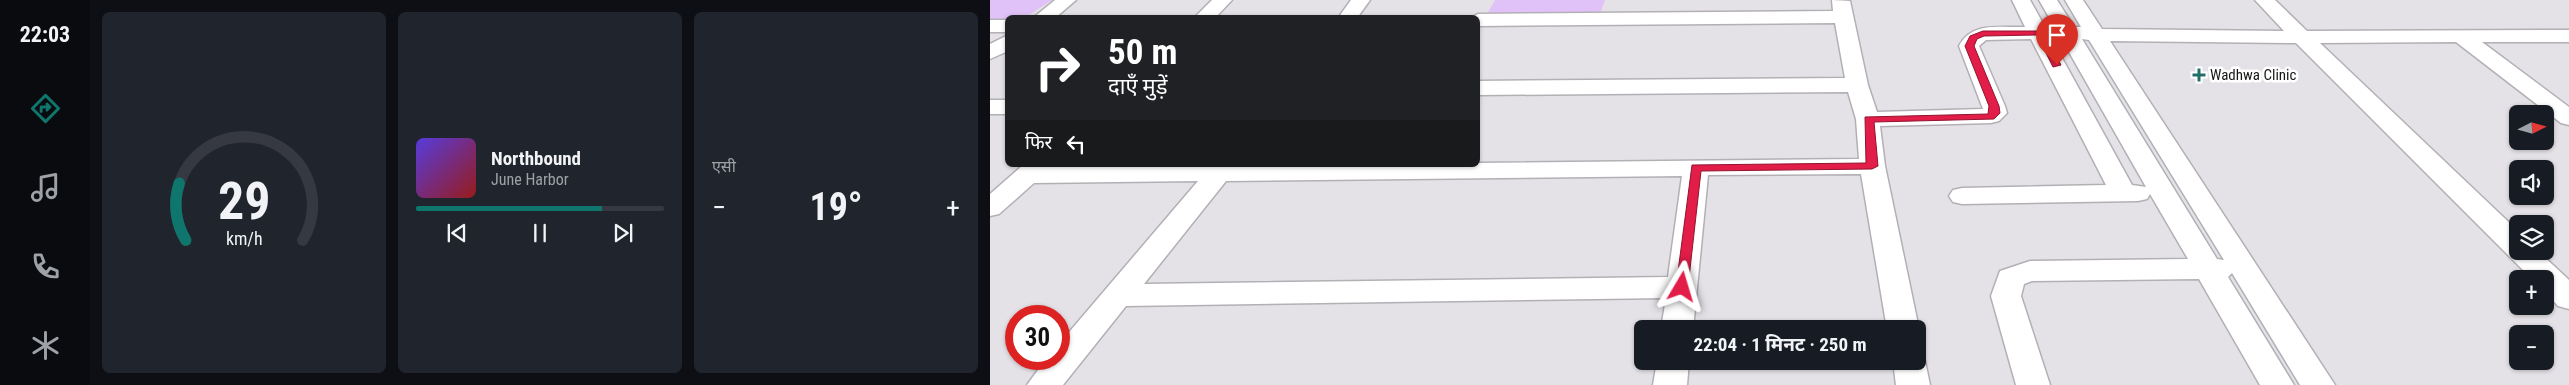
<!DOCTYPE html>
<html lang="hi">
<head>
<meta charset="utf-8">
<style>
  body { margin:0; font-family:"Roboto Condensed","Noto Sans Devanagari",sans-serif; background:#20242c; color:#f1f3f6; height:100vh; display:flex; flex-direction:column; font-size:19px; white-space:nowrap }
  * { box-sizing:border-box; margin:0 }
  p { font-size:16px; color:#9ea1a6 }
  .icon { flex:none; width:28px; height:28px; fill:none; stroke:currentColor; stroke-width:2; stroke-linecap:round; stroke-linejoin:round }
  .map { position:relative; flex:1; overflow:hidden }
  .details { display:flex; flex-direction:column; gap:12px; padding:12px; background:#0d0f14; width:900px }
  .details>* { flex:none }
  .guide { position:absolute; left:15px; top:15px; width:475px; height:152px; border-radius:8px; box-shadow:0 1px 4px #0004; background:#202124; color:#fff; overflow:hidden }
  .needle { width:32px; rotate:84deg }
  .buttons { position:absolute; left:1519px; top:105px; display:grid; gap:10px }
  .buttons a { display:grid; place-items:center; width:45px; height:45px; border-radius:8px; background:#171b24; box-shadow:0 1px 4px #0004; font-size:25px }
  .speed { position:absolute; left:15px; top:305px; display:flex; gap:10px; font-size:25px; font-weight:700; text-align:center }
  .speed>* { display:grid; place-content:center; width:65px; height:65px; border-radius:50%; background:#171b24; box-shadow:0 1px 4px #0004; line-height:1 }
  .speed .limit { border:8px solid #d22; background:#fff; color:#111 }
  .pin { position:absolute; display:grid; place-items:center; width:42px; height:42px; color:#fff; margin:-51px -21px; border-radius:50% 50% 50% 0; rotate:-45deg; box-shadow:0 0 5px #0007 }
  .pin .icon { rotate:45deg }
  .me { position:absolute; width:55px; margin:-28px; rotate:7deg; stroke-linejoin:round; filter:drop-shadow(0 0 4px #0008) }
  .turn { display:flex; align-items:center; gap:18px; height:105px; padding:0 20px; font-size:22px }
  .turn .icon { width:65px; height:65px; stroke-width:2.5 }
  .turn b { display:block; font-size:35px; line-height:42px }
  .then { display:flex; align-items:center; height:48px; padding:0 20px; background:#0003; gap:10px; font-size:19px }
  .big { font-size:38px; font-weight:700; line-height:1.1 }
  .details .tile { flex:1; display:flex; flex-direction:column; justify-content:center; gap:8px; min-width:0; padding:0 18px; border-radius:8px; background:#20242c }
  .details .dial { align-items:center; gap:0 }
  .dial svg { height:130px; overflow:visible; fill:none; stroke:#363941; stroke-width:7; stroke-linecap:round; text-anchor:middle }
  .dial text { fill:#f1f3f6; stroke:none }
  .song { display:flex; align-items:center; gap:15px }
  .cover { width:60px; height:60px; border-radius:8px; background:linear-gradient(135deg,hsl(250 70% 55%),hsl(0 70% 35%)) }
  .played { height:5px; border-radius:2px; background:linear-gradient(90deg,#0f766e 75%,#363941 75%) }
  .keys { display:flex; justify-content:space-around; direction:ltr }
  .heat { display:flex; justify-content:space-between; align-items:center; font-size:28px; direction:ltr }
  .details .tiles { flex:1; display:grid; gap:12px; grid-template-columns:repeat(3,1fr) }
  .trip { position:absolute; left:644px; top:320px; width:292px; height:50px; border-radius:8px; background:#171b24; box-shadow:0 1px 4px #0004; font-weight:700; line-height:50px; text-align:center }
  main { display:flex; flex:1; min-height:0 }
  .tabs { display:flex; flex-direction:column; width:90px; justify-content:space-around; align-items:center; background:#090b0e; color:#9ea1a6 }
  .tabs .icon { width:35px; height:35px }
  .tabs .on { color:#0f766e }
  .tabs b { font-size:22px; color:#f1f3f6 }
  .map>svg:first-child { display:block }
  .green { fill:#e1c2f8 }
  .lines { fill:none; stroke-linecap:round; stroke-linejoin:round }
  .minor-casing { stroke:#b3b0b5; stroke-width:3 }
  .minor { fill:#fff; fill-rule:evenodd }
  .route { fill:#e11d48; stroke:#92132f }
  .poi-dot { fill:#246e6a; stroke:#fff; stroke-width:2 }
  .labels { text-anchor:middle; stroke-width:5; stroke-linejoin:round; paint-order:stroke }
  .poi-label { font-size:15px; fill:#161517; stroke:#fff; text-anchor:start }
</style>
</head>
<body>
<main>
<nav class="tabs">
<b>22:03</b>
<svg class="icon on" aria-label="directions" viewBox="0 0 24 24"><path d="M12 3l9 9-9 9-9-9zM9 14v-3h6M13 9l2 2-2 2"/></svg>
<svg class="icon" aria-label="music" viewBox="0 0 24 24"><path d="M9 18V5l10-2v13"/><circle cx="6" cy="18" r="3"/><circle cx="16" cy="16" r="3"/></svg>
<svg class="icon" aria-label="phone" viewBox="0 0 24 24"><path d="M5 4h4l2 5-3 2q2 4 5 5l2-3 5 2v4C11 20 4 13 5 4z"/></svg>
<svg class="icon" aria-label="climate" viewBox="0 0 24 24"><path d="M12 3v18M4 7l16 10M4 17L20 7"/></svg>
</nav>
<section class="details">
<div class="tiles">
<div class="tile dial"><svg viewBox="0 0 100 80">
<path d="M14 69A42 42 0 1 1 86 69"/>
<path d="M14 69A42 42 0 0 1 10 34" stroke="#0f766e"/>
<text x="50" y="56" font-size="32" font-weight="700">29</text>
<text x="50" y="72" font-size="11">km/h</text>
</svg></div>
<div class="tile">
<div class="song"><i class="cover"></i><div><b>Northbound</b><p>June Harbor</p></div></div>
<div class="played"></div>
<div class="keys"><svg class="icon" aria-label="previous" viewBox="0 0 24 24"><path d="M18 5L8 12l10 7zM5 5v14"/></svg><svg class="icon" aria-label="pause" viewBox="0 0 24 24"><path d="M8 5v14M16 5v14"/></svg><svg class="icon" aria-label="next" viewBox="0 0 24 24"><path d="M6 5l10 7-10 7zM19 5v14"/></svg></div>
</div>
<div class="tile"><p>एसी</p>
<div class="heat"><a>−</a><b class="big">19°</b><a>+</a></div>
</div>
</div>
</section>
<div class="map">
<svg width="1579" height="385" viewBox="0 0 1579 385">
  <rect width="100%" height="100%" fill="#e5e2e7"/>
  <!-- green -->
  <path class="green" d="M0,0H62L36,17L18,18L17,22H0Z
    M505,0H615L610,14H497Z"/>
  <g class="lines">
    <!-- minor casing -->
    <g class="minor-casing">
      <path id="minor" d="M65,0H86L65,18H43Z
        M222,0H242L225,18H204Z
        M361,0H380L367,18H348Z
        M842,0L860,1L878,85L887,112L993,109L969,46C982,21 1011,28 1035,27L1022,0H1040L1055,27L1064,26L1049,0H1067L1084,27H1091L1075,0H1093L1112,29L1294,31L1265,0H1285L1317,31L1579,30V42H1492L1579,107V125L1571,123L1466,42L1330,43L1528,231V251H1548L1579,280V309L1568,306L1555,292V279H1542L1306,43L1120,41L1345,385H1310L1242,273L1238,277L1304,385H1270L1209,279L1042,281L1034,284L1031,296L1060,385H1026L1001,296L1010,271L1040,261L1198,259L1160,194L1157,199L1148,201L972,204L963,202L959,196L963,190L972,188L1116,185L1041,39L996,40L989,46L1015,106L1017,113L1009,121L1001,123L890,126L895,166L929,329L928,331V329H897L871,174L718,175L703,329H671L676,298L136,306L73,385H37L56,359H69V344L208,181L44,183L9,214L0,216V194L33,165H61L59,167L488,165V163L869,159L866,119L858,92L488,95V81L855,78L845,23L488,26V18H480L488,14L843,11ZM1061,38H1071L1156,187L1142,185ZM1092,39L1099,40L1234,260L1227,259ZM692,176L678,277L154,284L236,181Z
        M0,20H18V32H0Z
        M18,35V51L0,59V44Z
        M0,100H18V114H0Z
        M928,351L931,352L935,361L940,385H906L903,361H928Z
        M667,361H699L697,385H663Z"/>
    </g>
    <!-- minor -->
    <use href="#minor" class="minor"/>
  </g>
  <!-- route -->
  <path class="route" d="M993,31H1053L1071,65L1063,67L1047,35L994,36L987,39L984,46L1009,106L1010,113L1004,119L884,122L888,166L882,169L711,171L698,287L692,291L687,290L686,287L702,165L876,163L875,117L998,114L999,106L975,46L980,36Z"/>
  <!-- markers -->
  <path class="poi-dot" d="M1206.5 67.5h5v5h5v5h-5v5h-5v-5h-5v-5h5z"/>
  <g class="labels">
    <!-- poi labels -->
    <g class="poi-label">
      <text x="1220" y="80">Wadhwa Clinic</text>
    </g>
  </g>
</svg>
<div class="buttons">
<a><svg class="needle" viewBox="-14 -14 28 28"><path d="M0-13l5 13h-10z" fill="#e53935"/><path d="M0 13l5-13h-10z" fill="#9ea1a6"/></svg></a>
<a><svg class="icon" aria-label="sound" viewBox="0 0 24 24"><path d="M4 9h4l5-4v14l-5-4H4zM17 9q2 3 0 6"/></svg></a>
<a><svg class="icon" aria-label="layers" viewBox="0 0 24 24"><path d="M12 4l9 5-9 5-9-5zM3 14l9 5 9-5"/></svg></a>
<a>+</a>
<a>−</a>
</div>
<div class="speed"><div class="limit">30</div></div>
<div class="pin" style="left:1067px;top:65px;background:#d93025"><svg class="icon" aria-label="arrive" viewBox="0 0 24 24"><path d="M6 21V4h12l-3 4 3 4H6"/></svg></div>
<svg class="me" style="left:692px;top:287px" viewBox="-20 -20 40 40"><path d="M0-17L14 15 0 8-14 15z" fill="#e11d48" stroke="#fff" stroke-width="4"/></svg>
<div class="trip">22:04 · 1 मिनट · 250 m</div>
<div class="guide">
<div class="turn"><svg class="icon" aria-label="right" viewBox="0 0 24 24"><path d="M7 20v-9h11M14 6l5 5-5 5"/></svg><div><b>50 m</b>दाएँ मुड़ें</div></div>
<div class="then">फिर<svg class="icon" aria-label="left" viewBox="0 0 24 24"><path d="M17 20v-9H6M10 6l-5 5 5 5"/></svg></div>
</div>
</div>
</main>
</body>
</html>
